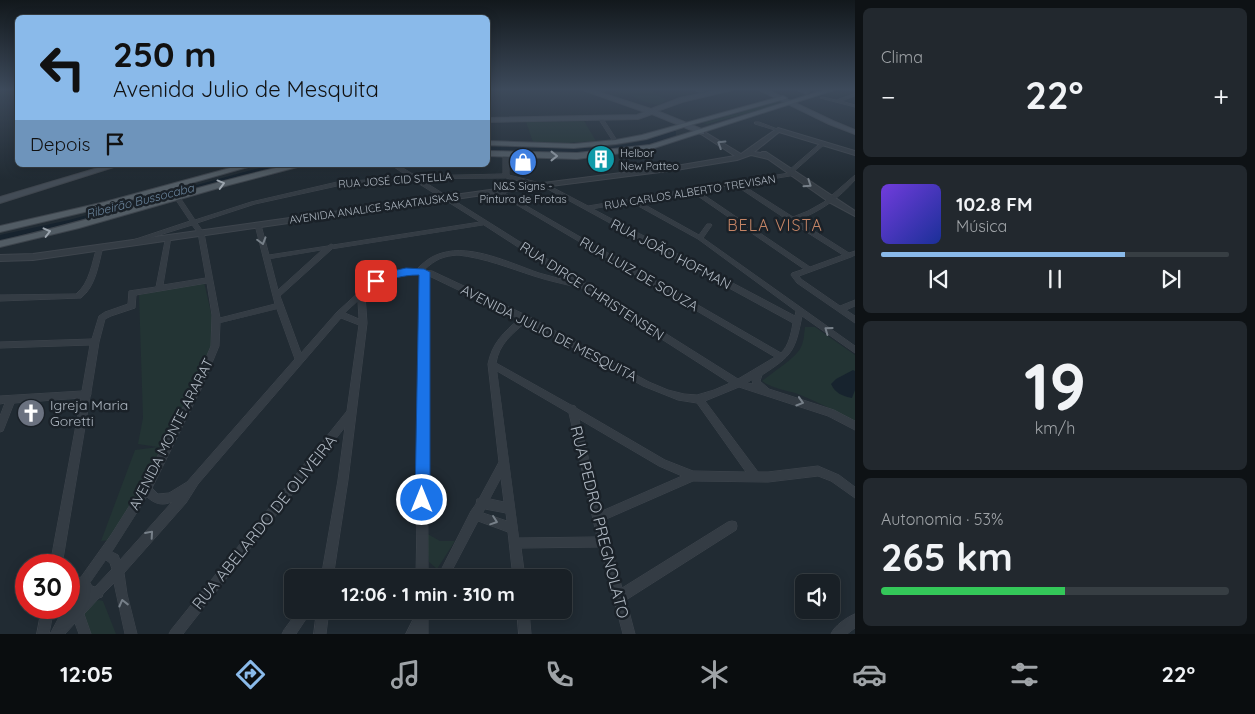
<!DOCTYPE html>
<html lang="pt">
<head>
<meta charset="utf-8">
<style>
  body { margin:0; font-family:Quicksand,sans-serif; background:#22282e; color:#f1f3f6; height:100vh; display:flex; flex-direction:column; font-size:19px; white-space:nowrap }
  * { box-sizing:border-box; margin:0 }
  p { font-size:16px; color:#9fa3a7 }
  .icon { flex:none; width:28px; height:28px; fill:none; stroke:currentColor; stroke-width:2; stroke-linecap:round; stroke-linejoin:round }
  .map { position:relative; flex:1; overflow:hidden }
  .sheet { display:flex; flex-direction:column; gap:8px; padding:8px; background:#0e1215; width:400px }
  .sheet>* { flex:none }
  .guide { position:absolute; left:15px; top:15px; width:475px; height:152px; border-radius:8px; box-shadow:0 2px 12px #0003,0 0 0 1px #373e43; background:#8abaea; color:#111; overflow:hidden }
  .controls { position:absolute; left:795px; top:574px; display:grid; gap:10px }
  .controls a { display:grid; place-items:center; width:45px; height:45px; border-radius:8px; background:#192026; box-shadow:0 2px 12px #0003,0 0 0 1px #373e43; font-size:25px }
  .speed { position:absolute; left:15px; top:554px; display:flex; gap:10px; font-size:25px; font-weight:700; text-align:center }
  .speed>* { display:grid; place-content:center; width:65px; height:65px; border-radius:50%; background:#192026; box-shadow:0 2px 12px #0003,0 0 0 1px #373e43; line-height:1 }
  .speed .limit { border:8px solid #d22; background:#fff; color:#111 }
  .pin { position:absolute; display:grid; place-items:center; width:42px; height:42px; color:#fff; margin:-21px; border-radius:10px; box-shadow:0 2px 8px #0006 }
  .me { position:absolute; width:55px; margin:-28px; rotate:0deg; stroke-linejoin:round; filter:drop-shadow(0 0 4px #0008) }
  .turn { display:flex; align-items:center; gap:18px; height:105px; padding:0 15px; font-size:22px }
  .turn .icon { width:65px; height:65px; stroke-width:2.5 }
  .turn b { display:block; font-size:35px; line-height:42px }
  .then { display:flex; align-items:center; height:48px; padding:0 15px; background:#0003; gap:10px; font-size:19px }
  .big { font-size:38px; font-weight:800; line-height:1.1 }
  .sheet .card { flex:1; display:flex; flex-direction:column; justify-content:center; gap:8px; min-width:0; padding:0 18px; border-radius:8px; background:#22282e }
  .sheet .dial { align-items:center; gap:0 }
  .dial b { font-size:65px; line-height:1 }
  .song { display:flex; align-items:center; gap:15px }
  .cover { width:60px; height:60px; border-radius:8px; background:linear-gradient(135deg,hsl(260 70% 55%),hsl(230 70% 35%)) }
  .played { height:5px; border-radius:2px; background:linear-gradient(90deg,#8abaea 70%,#373e43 70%) }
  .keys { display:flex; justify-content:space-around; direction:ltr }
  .heat { display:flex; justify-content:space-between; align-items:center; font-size:28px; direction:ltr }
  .charge { height:8px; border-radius:4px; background:linear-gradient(90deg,#34c759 53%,#373e43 0) }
  .trip { position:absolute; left:284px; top:569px; width:288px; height:50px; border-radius:8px; background:#192026; box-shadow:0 2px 12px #0003,0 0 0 1px #373e43; font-weight:800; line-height:50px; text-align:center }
  .tabs { display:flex; height:80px; justify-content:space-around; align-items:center; background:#0a0d0f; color:#9fa3a7 }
  .tabs .icon { width:35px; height:35px }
  .tabs .current { color:#8abaea }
  .tabs b { font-size:22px; color:#f1f3f6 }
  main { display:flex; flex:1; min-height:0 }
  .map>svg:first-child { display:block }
  .green { fill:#233434 }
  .water { fill:#17232e }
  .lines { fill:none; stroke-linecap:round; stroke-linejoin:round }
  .river { fill:#17232e; fill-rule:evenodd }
  .minor-casing { stroke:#3e454d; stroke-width:1 }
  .tertiary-casing { stroke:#3e454d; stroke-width:2 }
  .secondary-casing { stroke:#3e454d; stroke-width:2 }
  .primary-casing { stroke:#3e454d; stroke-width:2 }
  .minor { fill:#343c44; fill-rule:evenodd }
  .tertiary { fill:#343c44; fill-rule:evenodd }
  .secondary { fill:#434c56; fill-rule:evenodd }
  .primary { fill:#525c64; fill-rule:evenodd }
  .oneway { stroke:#778089 }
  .oneway2 { stroke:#9ca5ae }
  .route { fill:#1a73e8; stroke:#114b97 }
  .labels { text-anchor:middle; stroke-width:5; stroke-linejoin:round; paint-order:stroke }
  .far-poi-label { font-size:11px; fill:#aeb7c1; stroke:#1a2128; text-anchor:start }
  .far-street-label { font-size:11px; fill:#aeb7c1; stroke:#1a2128 }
  .far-water-label { font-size:12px; font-style:italic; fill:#6b859c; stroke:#1a2128 }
  .street-label { font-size:14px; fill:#aeb7c1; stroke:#1a2128 }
  .poi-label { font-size:14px; fill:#aeb7c1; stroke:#1a2128; text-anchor:start }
  .quarter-label { font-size:16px; letter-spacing:1px; fill:#c48465; stroke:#1a2128 }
  .near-street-label { font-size:16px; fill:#aeb7c1; stroke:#1a2128 }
</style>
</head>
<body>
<main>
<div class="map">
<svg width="855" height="634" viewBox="0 0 855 634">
  <rect width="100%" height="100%" fill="#212b33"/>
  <!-- green -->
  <path class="green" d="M591,90H655L652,92L666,100L660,105C643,103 643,100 629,95C623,92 619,94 613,90L600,93Z
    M780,101L786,103L707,124L703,123Z
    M584,121L596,141L568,143L533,142L526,122Z
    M204,282L212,317L211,349L163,447L111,540L101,541L135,450L158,447L138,444L143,418L139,295Z
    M805,327H815L855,355V422C836,411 818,402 798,394C786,390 773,389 762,381C772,373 797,357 801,347C804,341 804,334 805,327Z
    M426,533L440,541H455L437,569L429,562Z
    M99,600L103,601L116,634H88L82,616L91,603Z"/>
  <!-- water -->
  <path class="water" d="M853,370L855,371V390L852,398C842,396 835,393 831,384L836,379Z"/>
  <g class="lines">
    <!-- river -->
    <path class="river" d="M673,131H676V135C615,159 552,155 488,151V147L606,148L648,140Z
      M270,165H285L74,225L0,241V235L69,220Z"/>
    <!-- minor casing -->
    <g class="minor-casing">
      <path id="minor" d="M695,90H700L708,94L705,95Z
        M855,94V96L841,101L855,105V107L820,98L822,97L836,100Z
        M598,117H602L618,142V143H614L598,118Z
        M755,122H759L780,130L778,131L755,124Z
        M822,142L826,143L792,173H796V175L741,184L793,217L808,211L824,202L855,175V180C839,198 820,212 797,220L849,253L855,251V255L851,257L799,276L801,279L840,306L855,300V306L846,310L855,316V323L797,283L791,275L792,273L804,269L692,192L638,201L699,235L707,224H711L712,225L703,238L855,346V353L802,316C795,351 793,355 762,375L760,381L769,389L834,410L855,421V430L828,416L739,387L705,401L758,472H768L818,466L839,475L855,487V498L831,481L818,476L768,482L693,481L604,520L622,588L728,522L732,521L736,522L737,526L736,530L626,600L635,634H623L600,547L521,548L525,578H513L508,532L478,521L448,578H437L471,511L476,504L477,499H479L499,462L488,364C492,343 504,332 519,319L427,275L428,578H416L421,274C396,272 382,278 365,295L367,323L348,480L333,578H321L338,480L345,427L183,634H169L171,630L347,411L359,325L341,318L198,484L186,503L124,573L127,594L137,634H125L114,583L103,594L102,597L99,598L84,614L91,634H79L75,623L65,634H50L64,608H69V598L78,583L79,578L81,577L111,535L142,486L194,386L211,346L212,315L207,283L136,295L135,308L111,316L105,319L99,342L91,392V394L90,397L62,565H50L81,398L14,403L3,431L0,432V416L5,403L0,404V396L82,391L90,345L0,348V342L92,339L99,316L105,312L128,304L129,291L156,287L166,236H170L171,237L163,285L206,278L198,233L192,225L137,242L135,243L132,241L133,240L190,221L174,197L175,196H179L195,220L251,202L337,182L409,177L391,165H398L416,176L503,174V154L506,152L509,154V175L548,185L588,206L789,173L787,172L788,171ZM506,178L544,187L793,323C791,334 789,345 781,353L499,190H495V192L775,357L738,379L420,179ZM413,180L480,222L333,245L331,244L328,246L269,255L261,225L260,224H256L255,225L275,304L220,318L204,233L197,223L255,204L337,186ZM735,185L789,221L843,255L810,267L698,191ZM631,202L698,239L796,311L795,316L593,209ZM484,225L572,282C561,279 550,276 539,273C510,263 472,244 442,253C431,256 424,262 416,270L406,269L388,273L371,281L337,312L301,353L280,296L332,249ZM322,250L278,290L270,259ZM458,255C485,258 509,268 534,276C549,281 565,284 580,288H582L730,383L714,390L697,395L684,394L668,390L649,382L528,316L432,271L424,270C436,259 443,256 458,255ZM358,301L359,319L345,313ZM277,309L295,359L187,482L169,493L158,494L152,488L202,387L219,346L220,323ZM526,322L643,386L678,400L697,403L746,472L693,471L665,460L576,408L575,406L571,405L496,363C499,344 512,334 526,322ZM497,371L569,413L597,537L519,538ZM752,380L753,384L747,383ZM579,419L659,466L682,476L602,511ZM501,478L504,502L490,499ZM147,497C155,504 162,506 172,502L120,560L118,555L112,552ZM485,509L506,513L507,521L483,513ZM106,560L110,563L112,569L95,587L92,586L90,583Z
        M100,245L103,247C98,265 96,286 81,298L0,301V295L76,294C90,283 92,262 97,247Z
        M42,608H54L49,634H37Z
        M299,610H312L296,634H282L284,630Z
        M317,610H329L326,634H314Z
        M418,610H431L428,617V634H406Z
        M517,610H529L531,634H519Z
        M855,614V628L847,634H831C834,626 847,617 855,614Z"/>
    </g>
    <!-- tertiary casing -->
    <g class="tertiary-casing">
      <path id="tertiary" d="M778,128L855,151V155L779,132L754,152L761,153L762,152H766L855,211V216L829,202L768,159L751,155L737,160L676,170L497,193L33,260L0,261V255L33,254L497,189L676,166L735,156L698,132L703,131L741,154Z"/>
    </g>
    <!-- secondary casing -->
    <g class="secondary-casing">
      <path id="secondary" d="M583,90H592L651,109L680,98L720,90H732L682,102L657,111L704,130V134H701L652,114L638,119L488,122V118L637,115L645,112Z
        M759,90H767L776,94L833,121L855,130V134L829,124Z
        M798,90H807L809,92L806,94Z
        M108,165H120L0,203V197Z"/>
    </g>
    <!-- primary casing -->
    <g class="primary-casing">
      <path id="primary" d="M824,90H834L651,149L577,159L488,156V151L577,153L650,145Z
        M783,96L787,98L785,99L687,126L646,139L616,144L574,148L488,145V141L574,144L616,140L642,135Z
        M241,165H255L110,206L0,232V226L105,202Z
        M289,165H305L229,185L79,228L0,247V241C97,220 192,186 289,165Z"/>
    </g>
    <!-- minor -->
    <use href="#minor" class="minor"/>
    <!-- tertiary -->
    <use href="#tertiary" class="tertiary"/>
    <!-- secondary -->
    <use href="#secondary" class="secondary"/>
    <!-- primary -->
    <use href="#primary" class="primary"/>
  </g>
  <!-- one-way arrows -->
  <defs><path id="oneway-chevron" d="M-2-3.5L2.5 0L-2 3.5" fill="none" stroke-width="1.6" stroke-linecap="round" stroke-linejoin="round" transform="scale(1.25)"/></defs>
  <g class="oneway">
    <use href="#oneway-chevron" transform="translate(721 144) rotate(-148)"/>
    <use href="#oneway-chevron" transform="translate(808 184) rotate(34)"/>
    <use href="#oneway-chevron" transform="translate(262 241) rotate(74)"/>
    <use href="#oneway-chevron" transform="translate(828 330) rotate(-144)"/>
    <use href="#oneway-chevron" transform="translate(800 402) rotate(17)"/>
    <use href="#oneway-chevron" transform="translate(494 521) rotate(19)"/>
    <use href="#oneway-chevron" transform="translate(150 534) rotate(-49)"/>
    <use href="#oneway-chevron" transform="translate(123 603) rotate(-104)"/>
  </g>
  <g class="oneway2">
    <use href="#oneway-chevron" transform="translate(554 156)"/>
    <use href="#oneway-chevron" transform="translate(221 184) rotate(-15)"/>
    <use href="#oneway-chevron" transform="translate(47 232) rotate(-14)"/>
  </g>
  <!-- sky -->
  <linearGradient id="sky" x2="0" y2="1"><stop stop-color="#12181c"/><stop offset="0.5" stop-color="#3d4a5b"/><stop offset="1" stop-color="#3d4a5b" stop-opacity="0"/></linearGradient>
  <rect width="855" height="179" fill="url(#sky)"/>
  <!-- route -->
  <path class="route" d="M406,268L424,269L430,272V500L428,506L422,508L417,506L415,500L419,275C401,275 393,279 376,284L371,281L384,273Z"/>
  <!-- icons -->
  <defs>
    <g id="building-disc" transform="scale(1.4375)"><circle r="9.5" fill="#0f9aa8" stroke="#1a2128"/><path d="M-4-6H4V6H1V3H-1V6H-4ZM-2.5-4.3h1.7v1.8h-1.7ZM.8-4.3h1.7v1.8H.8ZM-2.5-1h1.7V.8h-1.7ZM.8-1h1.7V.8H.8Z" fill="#fff"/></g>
    <g id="shop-disc" transform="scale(1.4375)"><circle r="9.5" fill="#3f7fe0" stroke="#1a2128"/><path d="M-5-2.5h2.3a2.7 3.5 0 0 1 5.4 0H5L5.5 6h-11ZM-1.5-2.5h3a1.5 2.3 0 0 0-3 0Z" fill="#fff"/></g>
    <g id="church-disc" transform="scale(1.4375)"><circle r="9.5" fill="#6b7280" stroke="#1a2128"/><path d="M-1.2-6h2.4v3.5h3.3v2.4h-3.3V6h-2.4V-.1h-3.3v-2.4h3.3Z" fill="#fff"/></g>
  </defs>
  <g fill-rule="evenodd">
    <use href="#building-disc" x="601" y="159"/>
    <use href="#shop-disc" x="523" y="162"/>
    <use href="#church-disc" x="31" y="413"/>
  </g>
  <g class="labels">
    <!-- far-poi labels -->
    <g class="far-poi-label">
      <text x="620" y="157">Helbor<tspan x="620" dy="13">New Patteo</tspan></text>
      <text x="523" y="190" text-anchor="middle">N&amp;S Signs -<tspan x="523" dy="13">Pintura de Frotas</tspan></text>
    </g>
    <!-- far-street labels -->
    <g class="far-street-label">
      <text transform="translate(395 180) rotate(-4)" y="4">RUA JOSÉ CID STELLA</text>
      <text transform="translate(690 192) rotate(-9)" y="4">RUA CARLOS ALBERTO TREVISAN</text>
      <text transform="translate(374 208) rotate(-8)" y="4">AVENIDA ANALICE SAKATAUSKAS</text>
    </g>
    <!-- far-water labels -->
    <g class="far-water-label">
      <text transform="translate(140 201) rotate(-14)" y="4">Ribeirão Bussocaba</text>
    </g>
    <!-- street labels -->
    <g class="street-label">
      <text transform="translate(671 254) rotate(28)" y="5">RUA JOÃO HOFMAN</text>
      <text transform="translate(639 274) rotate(30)" y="5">RUA LUIZ DE SOUZA</text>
      <text transform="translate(592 291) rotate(33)" y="5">RUA DIRCE CHRISTENSEN</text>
      <text transform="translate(549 333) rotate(27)" y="5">AVENIDA JULIO DE MESQUITA</text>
      <text transform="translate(171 434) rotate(-63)" y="5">AVENIDA MONTE ARARAT</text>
    </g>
    <!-- poi labels -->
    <g class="poi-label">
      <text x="50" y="410">Igreja Maria<tspan x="50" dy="16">Goretti</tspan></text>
    </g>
    <!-- quarter labels -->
    <g class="quarter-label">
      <text x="775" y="231">BELA VISTA</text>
    </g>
    <!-- near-street labels -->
    <g class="near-street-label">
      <text transform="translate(264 522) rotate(-51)" y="6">RUA ABELARDO DE OLIVEIRA</text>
      <text transform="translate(600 522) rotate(76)" y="6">RUA PEDRO PREGNOLATO</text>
    </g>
  </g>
</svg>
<div class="controls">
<a><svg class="icon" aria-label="sound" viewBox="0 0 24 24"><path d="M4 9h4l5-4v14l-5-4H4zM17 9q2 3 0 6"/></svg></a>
</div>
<div class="speed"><div class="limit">30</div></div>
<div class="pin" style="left:376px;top:281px;background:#d93025"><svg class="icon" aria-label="arrive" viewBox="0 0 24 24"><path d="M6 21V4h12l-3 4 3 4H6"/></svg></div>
<svg class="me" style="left:422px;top:500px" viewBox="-20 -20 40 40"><circle r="17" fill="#1a73e8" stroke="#fff" stroke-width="3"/><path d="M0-11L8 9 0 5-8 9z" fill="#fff"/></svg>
<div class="trip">12:06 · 1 min · 310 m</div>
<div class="guide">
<div class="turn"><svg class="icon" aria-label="left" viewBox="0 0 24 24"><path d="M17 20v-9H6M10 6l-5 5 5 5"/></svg><div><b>250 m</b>Avenida Julio de Mesquita</div></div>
<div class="then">Depois<svg class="icon" aria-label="arrive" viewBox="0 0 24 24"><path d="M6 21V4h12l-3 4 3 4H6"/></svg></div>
</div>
</div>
<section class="sheet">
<div class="card"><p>Clima</p>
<div class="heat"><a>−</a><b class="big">22°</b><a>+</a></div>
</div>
<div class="card">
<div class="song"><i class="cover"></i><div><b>102.8 FM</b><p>Música</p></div></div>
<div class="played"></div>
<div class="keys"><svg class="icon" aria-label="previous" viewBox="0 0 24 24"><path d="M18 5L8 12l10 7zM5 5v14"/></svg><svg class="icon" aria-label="pause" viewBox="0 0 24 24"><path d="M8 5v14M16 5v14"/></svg><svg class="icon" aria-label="next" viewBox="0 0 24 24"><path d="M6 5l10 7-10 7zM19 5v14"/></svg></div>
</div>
<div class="card dial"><b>19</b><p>km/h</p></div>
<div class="card"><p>Autonomia · 53%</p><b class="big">265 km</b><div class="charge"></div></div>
</section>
</main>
<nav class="tabs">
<b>12:05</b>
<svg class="icon current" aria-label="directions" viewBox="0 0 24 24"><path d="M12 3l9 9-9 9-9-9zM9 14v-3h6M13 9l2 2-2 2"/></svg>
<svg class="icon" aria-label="music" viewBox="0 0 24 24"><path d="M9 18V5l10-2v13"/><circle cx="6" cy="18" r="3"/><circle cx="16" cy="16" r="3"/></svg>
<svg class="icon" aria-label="phone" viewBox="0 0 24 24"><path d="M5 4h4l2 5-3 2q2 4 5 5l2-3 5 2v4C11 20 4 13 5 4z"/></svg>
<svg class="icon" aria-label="climate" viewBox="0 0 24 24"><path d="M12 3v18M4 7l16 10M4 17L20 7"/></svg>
<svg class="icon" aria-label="car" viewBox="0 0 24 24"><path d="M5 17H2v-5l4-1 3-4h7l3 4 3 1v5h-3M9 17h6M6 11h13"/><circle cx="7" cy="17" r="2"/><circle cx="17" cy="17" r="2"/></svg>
<svg class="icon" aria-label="filters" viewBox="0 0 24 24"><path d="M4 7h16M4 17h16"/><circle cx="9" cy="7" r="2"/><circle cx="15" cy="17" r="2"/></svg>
<b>22°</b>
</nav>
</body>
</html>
